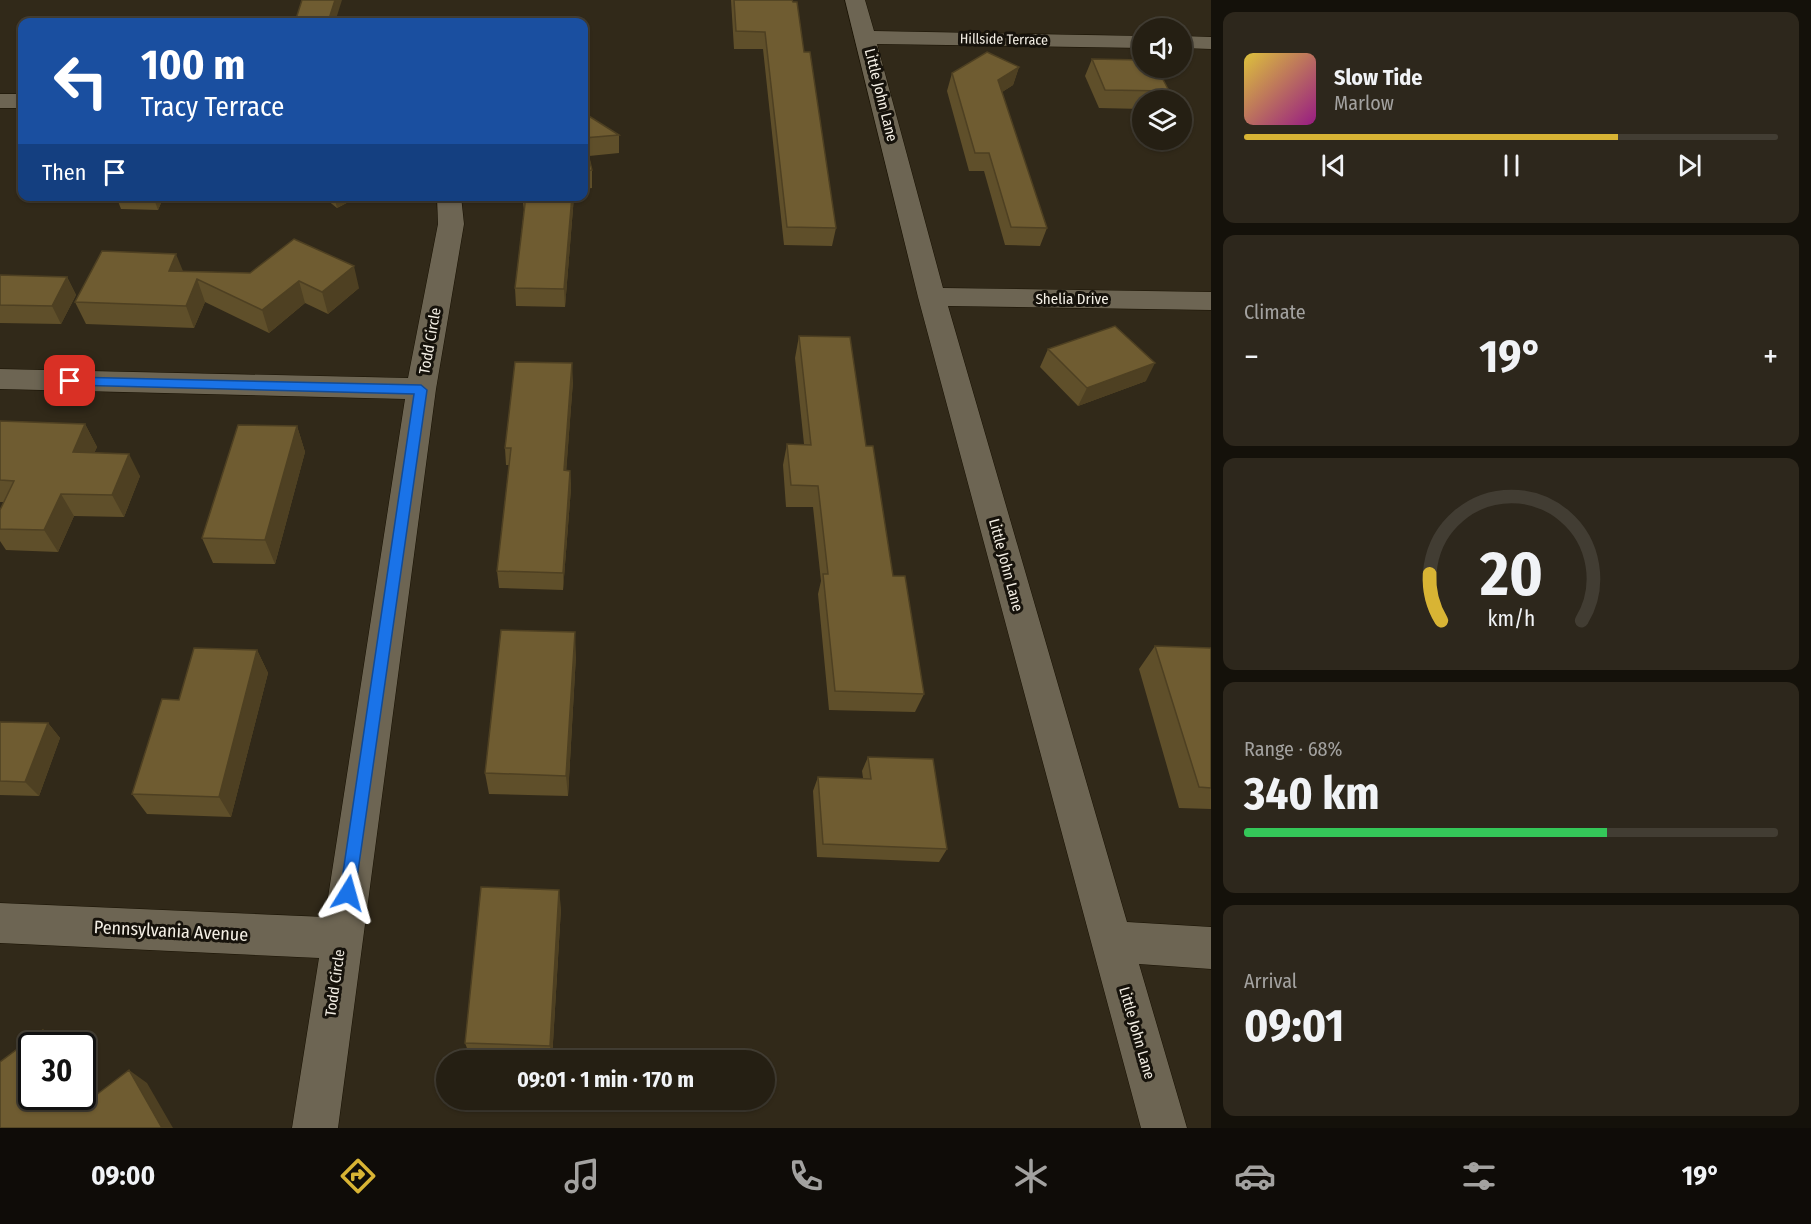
<!DOCTYPE html>
<html lang="en">
<head>
<meta charset="utf-8">
<style>
  body { margin:0; font-family:"Fira Sans Condensed",sans-serif; background:#2d271c; color:#f1f3f6; height:100vh; display:flex; flex-direction:column; font-size:22px; white-space:nowrap }
  * { box-sizing:border-box; margin:0 }
  p { font-size:20px; color:#a3a2a0 }
  .icon { flex:none; width:33px; height:33px; fill:none; stroke:currentColor; stroke-width:2; stroke-linecap:round; stroke-linejoin:round }
  .map { position:relative; flex:1; overflow:hidden }
  .side { display:flex; flex-direction:column; gap:12px; padding:12px; background:#14110a; width:600px }
  .side>* { flex:none }
  .hud { position:absolute; left:18px; top:18px; width:570px; height:183px; border-radius:12px; box-shadow:0 2px 4px #0004,0 0 0 2px #423d33; background:#1a4fa0; color:#fff; overflow:hidden }
  .fabs { position:absolute; left:1132px; top:18px; display:grid; gap:12px }
  .fabs a { display:grid; place-items:center; width:60px; height:60px; border-radius:50%; background:#251f13; box-shadow:0 2px 4px #0004,0 0 0 2px #423d33; font-size:30px }
  .speed { position:absolute; left:18px; top:1032px; display:flex; gap:12px; font-size:30px; font-weight:700; text-align:center }
  .speed>* { display:grid; place-content:center; width:78px; height:78px; border-radius:50%; background:#251f13; box-shadow:0 2px 4px #0004,0 0 0 2px #423d33; line-height:1 }
  .speed .limit { border:3px solid #111; border-radius:9px; background:#fff; color:#111 }
  .pin { position:absolute; display:grid; place-items:center; width:51px; height:51px; color:#fff; margin:-26px; border-radius:12px; box-shadow:0 3px 9px #0006 }
  .me { position:absolute; width:66px; margin:-33px; rotate:8deg; stroke-linejoin:round; filter:drop-shadow(0 0 4px #0008) }
  .turn { display:flex; align-items:center; gap:21px; height:126px; padding:0 24px; font-size:27px }
  .turn .icon { width:78px; height:78px; stroke-width:2.5 }
  .turn b { display:block; font-size:42px; line-height:51px }
  .then { display:flex; align-items:center; height:57px; padding:0 24px; background:#0003; gap:12px; font-size:22px }
  .big { font-size:45px; font-weight:700; line-height:1.1 }
  .side .tile { flex:1; display:flex; flex-direction:column; justify-content:center; gap:9px; min-width:0; padding:0 21px; border-radius:12px; background:#2d271c }
  .side .dial { align-items:center; gap:0 }
  .dial svg { height:156px; overflow:visible; fill:none; stroke:#423d33; stroke-width:7; stroke-linecap:round; text-anchor:middle }
  .dial text { fill:#f1f3f6; stroke:none }
  .song { display:flex; align-items:center; gap:18px }
  .cover { width:72px; height:72px; border-radius:9px; background:linear-gradient(135deg,hsl(50 70% 55%),hsl(310 70% 35%)) }
  .played { height:6px; border-radius:3px; background:linear-gradient(90deg,#d8b434 70%,#423d33 70%) }
  .keys { display:flex; justify-content:space-around; direction:ltr }
  .heat { display:flex; justify-content:space-between; align-items:center; font-size:33px; direction:ltr }
  .charge { height:9px; border-radius:4px; background:linear-gradient(90deg,#34c759 68%,#423d33 0) }
  .trip { position:absolute; left:436px; top:1050px; width:339px; height:60px; border-radius:30px; background:#251f13; box-shadow:0 2px 4px #0004,0 0 0 2px #423d33; font-weight:700; line-height:60px; text-align:center }
  .tab-bar { display:flex; height:96px; justify-content:space-around; align-items:center; background:#0f0c08; color:#a3a2a0 }
  .tab-bar .icon { width:42px; height:42px }
  .tab-bar .active { color:#d8b434 }
  .tab-bar b { font-size:27px; color:#f1f3f6 }
  main { display:flex; flex:1; min-height:0 }
  .map>svg:first-child { display:block }
  .lines { fill:none; stroke-linecap:round; stroke-linejoin:round }
  .street-casing { stroke:#191203; stroke-width:1 }
  .street { fill:#6d6553; fill-rule:evenodd }
  .wall { fill:#5f4f2a }
  .shaded-wall { fill:#4e4022 }
  .building { fill:#6f5c31; stroke:#4e4022; stroke-width:1.5 }
  .route { fill:#1a73e8; stroke:#114b97; stroke-width:1.5 }
  .labels { text-anchor:middle; stroke-width:6; stroke-linejoin:round; paint-order:stroke }
  .far-street-label { font-size:14px; fill:#f4efe5; stroke:#16120b }
  .street-label { font-size:15px; fill:#f4efe5; stroke:#16120b }
  .near-street-label { font-size:18px; fill:#f4efe5; stroke:#16120b }
</style>
</head>
<body>
<main>
<div class="map">
<svg width="1211" height="1128" viewBox="0 0 1211 1128">
  <rect width="100%" height="100%" fill="#312919"/>
  <g class="lines">
    <!-- street casing -->
    <g class="street-casing">
      <path id="street" d="M845,0H865L874,31L1143,36V48L877,44L943,288L1211,292V310L948,306L1127,922L1211,927V969L1139,964L1187,1128H1141L918,297Z
        M1182,36L1211,37V49L1182,48Z
        M0,94H22V108H0Z
        M437,196H461L464,224L436,389L338,1128H292L319,958L0,943V903L325,917L405,399L0,389V369L408,378L438,224Z"/>
    </g>
    <!-- street -->
    <use href="#street" class="street"/>
  </g>
  <!-- wall -->
  <path class="wall" d="M731,0H792L804,52L836,228L832,246L784,245L763,49H734Z
    M1092,59L1169,91L1165,100H1143V109L1099,108L1085,76Z
    M1019,67L1013,85L1002,92L1047,228L1040,246L1005,245L984,171H969L947,91L952,73Z
    M584,113L619,135V153L589,156L592,170V188L584,189Z
    M116,196H164L158,210L121,209Z
    M322,196H360L337,208Z
    M522,196H574L565,307L516,306L515,288L524,210Z
    M183,271L250,273L359,288L328,314L305,303L269,333L205,302L194,328L86,324L75,302Z
    M0,275L67,277L76,295L61,324L0,323Z
    M799,336L866,446L893,576L924,694L915,712L829,710L818,594L821,581L813,507H786L783,465L787,444H804L795,358Z
    M1048,349L1146,381L1078,406L1040,367Z
    M573,381L566,471H570L571,488L563,590L499,588L497,571L509,465H506L505,448Z
    M0,421L85,424L97,447L94,453L140,476L124,517L74,516L58,552L6,550L0,541V510L4,502H0Z
    M297,426L305,452L275,564L213,563L202,538Z
    M1155,646L1211,648V809L1179,808L1139,669Z
    M257,650L268,673L231,817L147,814L132,794L179,700Z
    M576,655L568,796L489,794L485,773Z
    M0,722L48,723L60,738L39,796L0,795Z
    M868,757L947,849L939,862L817,857L813,791L818,777L863,778L862,771Z
    M561,908L552,1059L470,1056L465,1043Z"/>
  <!-- shaded-wall -->
  <path class="shaded-wall" d="M335,0H342L335,22H328Z
    M1019,67L1013,85L993,98L998,80Z
    M153,196H164L158,210Z
    M334,196H360L337,208Z
    M572,196H574L565,307L564,289Z
    M176,254L185,276L169,271Z
    M354,266L359,288L328,314L322,292Z
    M67,277L76,295L61,324L52,306Z
    M197,279L205,302L194,328L186,306Z
    M299,281L305,303L269,333L262,310Z
    M572,363L573,381L565,488L564,470Z
    M1155,363L1146,381L1078,406L1087,388Z
    M85,424L97,447L85,474L73,452Z
    M297,426L305,452L275,564L265,540Z
    M129,454L140,476L124,517L112,495Z
    M570,471L571,488L563,590V573Z
    M61,494L74,516L58,552L44,530Z
    M575,632L576,655L568,796L566,776Z
    M257,650L268,673L231,817L219,797Z
    M48,723L60,738L39,796L25,782Z
    M559,890L561,908L552,1059L550,1046Z
    M43,1030L64,1044L65,1046H51Z
    M129,1070L147,1083L173,1128H162Z
    M82,1078L103,1116L83,1105L78,1096H82Z"/>
  <!-- building -->
  <path class="building" d="M302,0H335L328,22H295Z
    M734,0H792L793,2H797L804,52H810L836,228L787,227L765,32L736,31Z
    M987,52L1019,67L998,80L1047,228L1011,227L989,153H975L952,73Z
    M1092,59L1143,60V68H1157L1169,91L1105,90Z
    M584,113L619,135L584,138L592,170L584,171Z
    M524,196H572L564,289L515,288L525,204Z
    M294,239L354,266L322,292L299,281L262,310L197,279L186,306L75,302L102,251L176,254L169,271L250,273Z
    M0,275L67,277L52,306L0,305Z
    M1115,326L1155,363L1087,388L1048,349Z
    M799,336L850,337L866,446H873L893,576H905L924,694L835,691L823,574H828L818,486L791,485L787,444L811,445Z
    M515,362L572,363L564,470L570,471L563,573L497,571L511,448H505Z
    M0,421L85,424L73,452L129,454L112,495L61,494L44,530L0,529V510L14,481L0,480Z
    M238,425L297,426L265,540L202,538Z
    M501,630L575,632L566,776L485,773Z
    M1155,646L1211,648V788L1199,787Z
    M194,648L257,650L219,797L132,794L162,699L179,700Z
    M0,722L48,723L25,782L0,781Z
    M868,757L933,759L947,849L823,844L818,777L871,779Z
    M481,887L559,890L550,1046L465,1043Z
    M43,1030L51,1046H32V1096H78L83,1105L129,1070L162,1128H0V1062Z"/>
  <!-- route -->
  <path class="route" d="M70,377L421,385L427,390L354,899L348,901L342,899L340,893L414,394L70,385L64,381Z"/>
  <g class="labels">
    <!-- far-street labels -->
    <g class="far-street-label">
      <text transform="translate(1004 39) rotate(1)" y="5">Hillside Terrace</text>
    </g>
    <!-- street labels -->
    <g class="street-label">
      <text transform="translate(881 95) rotate(76)" y="5">Little John Lane</text>
      <text x="1072" y="304">Shelia Drive</text>
      <text transform="translate(430 341) rotate(-80)" y="5">Todd Circle</text>
      <text transform="translate(1006 565) rotate(75)" y="5">Little John Lane</text>
      <text transform="translate(335 983) rotate(-82)" y="5">Todd Circle</text>
      <text transform="translate(1137 1033) rotate(74)" y="5">Little John Lane</text>
    </g>
    <!-- near-street labels -->
    <g class="near-street-label">
      <text transform="translate(171 931) rotate(3)" y="6">Pennsylvania Avenue</text>
    </g>
  </g>
</svg>
<div class="fabs">
<a><svg class="icon" aria-label="sound" viewBox="0 0 24 24"><path d="M4 9h4l5-4v14l-5-4H4zM17 9q2 3 0 6"/></svg></a>
<a><svg class="icon" aria-label="layers" viewBox="0 0 24 24"><path d="M12 4l9 5-9 5-9-5zM3 14l9 5 9-5"/></svg></a>
</div>
<div class="speed"><div class="limit">30</div></div>
<div class="pin" style="left:70px;top:381px;background:#d93025"><svg class="icon" aria-label="arrive" viewBox="0 0 24 24"><path d="M6 21V4h12l-3 4 3 4H6"/></svg></div>
<svg class="me" style="left:348px;top:893px" viewBox="-20 -20 40 40"><path d="M0-17L14 15 0 8-14 15z" fill="#1a73e8" stroke="#fff" stroke-width="4"/></svg>
<div class="trip">09:01 · 1 min · 170 m</div>
<div class="hud">
<div class="turn"><svg class="icon" aria-label="left" viewBox="0 0 24 24"><path d="M17 20v-9H6M10 6l-5 5 5 5"/></svg><div><b>100 m</b>Tracy Terrace</div></div>
<div class="then">Then<svg class="icon" aria-label="arrive" viewBox="0 0 24 24"><path d="M6 21V4h12l-3 4 3 4H6"/></svg></div>
</div>
</div>
<section class="side">
<div class="tile">
<div class="song"><i class="cover"></i><div><b>Slow Tide</b><p>Marlow</p></div></div>
<div class="played"></div>
<div class="keys"><svg class="icon" aria-label="previous" viewBox="0 0 24 24"><path d="M18 5L8 12l10 7zM5 5v14"/></svg><svg class="icon" aria-label="pause" viewBox="0 0 24 24"><path d="M8 5v14M16 5v14"/></svg><svg class="icon" aria-label="next" viewBox="0 0 24 24"><path d="M6 5l10 7-10 7zM19 5v14"/></svg></div>
</div>
<div class="tile"><p>Climate</p>
<div class="heat"><a>−</a><b class="big">19°</b><a>+</a></div>
</div>
<div class="tile dial"><svg viewBox="0 0 100 80">
<path d="M14 69A42 42 0 1 1 86 69"/>
<path d="M14 69A42 42 0 0 1 8 45" stroke="#d8b434"/>
<text x="50" y="56" font-size="32" font-weight="700">20</text>
<text x="50" y="72" font-size="11">km/h</text>
</svg></div>
<div class="tile"><p>Range · 68%</p><b class="big">340 km</b><div class="charge"></div></div>
<div class="tile"><p>Arrival</p><b class="big">09:01</b></div>
</section>
</main>
<nav class="tab-bar">
<b>09:00</b>
<svg class="icon active" aria-label="directions" viewBox="0 0 24 24"><path d="M12 3l9 9-9 9-9-9zM9 14v-3h6M13 9l2 2-2 2"/></svg>
<svg class="icon" aria-label="music" viewBox="0 0 24 24"><path d="M9 18V5l10-2v13"/><circle cx="6" cy="18" r="3"/><circle cx="16" cy="16" r="3"/></svg>
<svg class="icon" aria-label="phone" viewBox="0 0 24 24"><path d="M5 4h4l2 5-3 2q2 4 5 5l2-3 5 2v4C11 20 4 13 5 4z"/></svg>
<svg class="icon" aria-label="climate" viewBox="0 0 24 24"><path d="M12 3v18M4 7l16 10M4 17L20 7"/></svg>
<svg class="icon" aria-label="car" viewBox="0 0 24 24"><path d="M5 17H2v-5l4-1 3-4h7l3 4 3 1v5h-3M9 17h6M6 11h13"/><circle cx="7" cy="17" r="2"/><circle cx="17" cy="17" r="2"/></svg>
<svg class="icon" aria-label="filters" viewBox="0 0 24 24"><path d="M4 7h16M4 17h16"/><circle cx="9" cy="7" r="2"/><circle cx="15" cy="17" r="2"/></svg>
<b>19°</b>
</nav>
</body>
</html>
